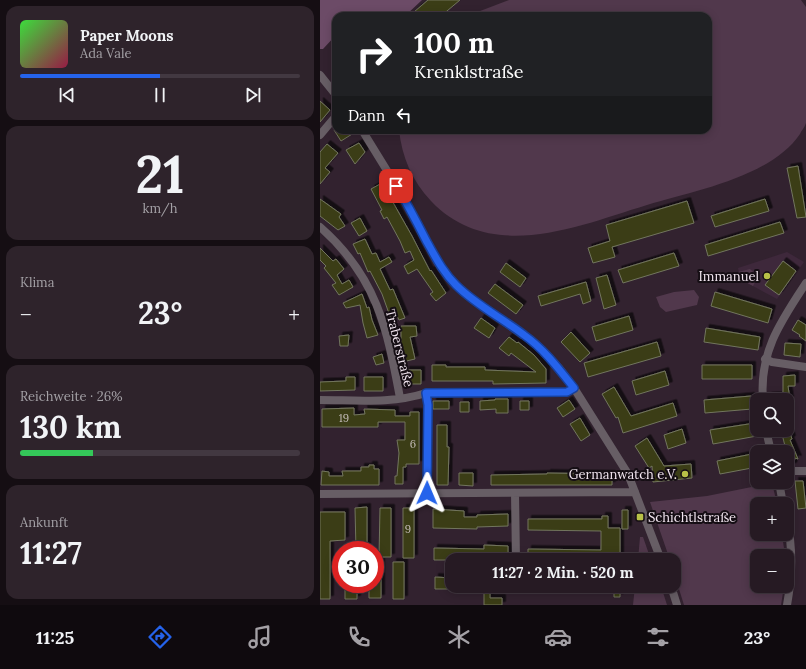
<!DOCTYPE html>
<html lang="de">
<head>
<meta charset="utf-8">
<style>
  body { margin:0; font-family:Lora,serif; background:#2e232b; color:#f1f3f6; height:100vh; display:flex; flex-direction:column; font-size:15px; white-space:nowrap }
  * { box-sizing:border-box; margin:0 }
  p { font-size:13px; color:#a4a1a6 }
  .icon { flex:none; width:22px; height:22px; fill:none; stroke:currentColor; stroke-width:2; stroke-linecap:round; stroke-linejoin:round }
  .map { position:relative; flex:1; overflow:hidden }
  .side { display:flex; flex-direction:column; gap:6px; padding:6px; background:#150e13; width:320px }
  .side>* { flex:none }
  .top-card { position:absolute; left:12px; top:12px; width:380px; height:122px; border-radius:12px; box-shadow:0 2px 10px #0003,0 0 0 1px #423841; background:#202124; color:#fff; overflow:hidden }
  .tools { position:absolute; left:430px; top:393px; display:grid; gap:8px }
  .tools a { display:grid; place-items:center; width:44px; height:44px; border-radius:8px; background:#261a23; box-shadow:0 2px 10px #0003,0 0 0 1px #423841; font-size:20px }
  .speed { position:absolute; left:12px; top:541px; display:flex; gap:8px; font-size:20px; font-weight:700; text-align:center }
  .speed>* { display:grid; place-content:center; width:52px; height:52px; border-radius:50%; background:#261a23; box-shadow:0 2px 10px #0003,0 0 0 1px #423841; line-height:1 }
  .speed .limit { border:6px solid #d22; background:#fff; color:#111 }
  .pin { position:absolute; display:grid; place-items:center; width:34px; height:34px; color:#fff; margin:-17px; border-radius:8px; box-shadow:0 2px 6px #0006 }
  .me { position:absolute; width:44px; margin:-22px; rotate:1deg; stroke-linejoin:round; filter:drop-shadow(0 0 3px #0008) }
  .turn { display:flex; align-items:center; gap:14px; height:84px; padding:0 16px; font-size:18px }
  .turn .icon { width:52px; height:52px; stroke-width:2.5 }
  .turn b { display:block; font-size:28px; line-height:34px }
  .then { display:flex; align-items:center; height:38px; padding:0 16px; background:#0003; gap:8px; font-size:15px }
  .big { font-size:30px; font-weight:700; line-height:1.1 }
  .side .card { flex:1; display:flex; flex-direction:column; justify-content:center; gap:6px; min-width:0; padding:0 14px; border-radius:12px; background:#2e232b }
  .side .dial { align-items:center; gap:0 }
  .dial b { font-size:52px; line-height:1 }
  .song { display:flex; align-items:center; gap:12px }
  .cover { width:48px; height:48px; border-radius:6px; background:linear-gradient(135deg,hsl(120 70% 55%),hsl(340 70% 35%)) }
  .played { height:4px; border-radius:2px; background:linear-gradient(90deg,#2563eb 50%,#423841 50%) }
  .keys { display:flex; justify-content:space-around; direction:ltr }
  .heat { display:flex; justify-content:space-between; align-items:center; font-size:22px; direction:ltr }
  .charge { height:6px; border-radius:3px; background:linear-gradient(90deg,#34c759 26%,#423841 0) }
  .trip { position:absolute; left:125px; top:553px; width:236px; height:40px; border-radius:12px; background:#261a23; box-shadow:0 2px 10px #0003,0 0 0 1px #423841; font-weight:700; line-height:40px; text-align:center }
  .tab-bar { display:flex; height:64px; justify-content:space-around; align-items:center; background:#0f0a0e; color:#a4a1a6 }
  .tab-bar .icon { width:28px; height:28px }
  .tab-bar .active { color:#2563eb }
  .tab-bar b { font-size:18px; color:#f1f3f6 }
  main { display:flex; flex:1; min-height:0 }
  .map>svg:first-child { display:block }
  .built { fill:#3e283b }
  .green { fill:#51384c }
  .forest { fill:#6c4b67 }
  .building { fill:#3a3e14; stroke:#72755e; filter:url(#shadow) }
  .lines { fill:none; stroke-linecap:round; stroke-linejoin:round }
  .minor { stroke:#675e65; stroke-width:8 }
  .route-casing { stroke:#184099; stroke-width:10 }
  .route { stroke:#2563eb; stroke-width:7 }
  .poi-dot { fill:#b8c147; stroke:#150e14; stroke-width:1.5 }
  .labels { text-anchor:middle; stroke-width:4; stroke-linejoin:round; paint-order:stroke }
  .number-label { font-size:11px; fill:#c5bdba }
  .poi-label { font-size:13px; fill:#f3e7f1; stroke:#150e14; text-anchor:end }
  .street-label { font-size:13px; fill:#f3e7f1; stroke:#150e14 }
</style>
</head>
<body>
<main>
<section class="side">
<div class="card">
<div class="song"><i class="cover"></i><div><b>Paper Moons</b><p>Ada Vale</p></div></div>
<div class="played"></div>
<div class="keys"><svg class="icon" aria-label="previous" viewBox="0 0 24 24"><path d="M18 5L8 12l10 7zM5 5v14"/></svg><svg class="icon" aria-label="pause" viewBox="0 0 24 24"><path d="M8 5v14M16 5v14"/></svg><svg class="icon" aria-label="next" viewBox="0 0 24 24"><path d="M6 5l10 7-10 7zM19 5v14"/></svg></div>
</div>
<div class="card dial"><b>21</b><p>km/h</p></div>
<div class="card"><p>Klima</p>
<div class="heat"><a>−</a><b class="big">23°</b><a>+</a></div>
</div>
<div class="card"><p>Reichweite · 26%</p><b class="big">130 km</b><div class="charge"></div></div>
<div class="card"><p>Ankunft</p><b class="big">11:27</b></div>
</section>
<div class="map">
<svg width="486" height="605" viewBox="0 0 486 605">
  <defs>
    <filter id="shadow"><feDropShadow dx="3.5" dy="-3.5" stdDeviation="0" flood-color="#0009"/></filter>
  </defs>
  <rect width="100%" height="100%" fill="#32222f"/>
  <!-- built -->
  <path class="built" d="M467,252L484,262L457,299L420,279L418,268Z"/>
  <!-- green -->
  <path class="green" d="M189,0H481L486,7C486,35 486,64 486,92C486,101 486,115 486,123C485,127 481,131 480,134C451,177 374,191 327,205C258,226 171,264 111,201C92,181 82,157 79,130H388V16H147Z
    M430,269L434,273L435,282L433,286L420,279L418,272Z
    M374,290L379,297L377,305L346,312L340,307L336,297L354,292Z
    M452,483L457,504H437V534H462L465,556H437V586H464L461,605H364L354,573V560H350L330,502L387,496Z
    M320,537H323L331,560H318Z
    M315,586H341L347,605H313Z"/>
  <!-- forest -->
  <path class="forest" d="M0,0H102L85,16H16V35L3,49H0Z"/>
  <!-- building -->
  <path class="building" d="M108,0H140L121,16H105L102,14L98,16L94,12Z
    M0,101L10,110L0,122Z
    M14,130H37V131L21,141Z
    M39,143L45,152L35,164L26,150Z
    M7,144L18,153L5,168L10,172L0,184V152Z
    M478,166L486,217L477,218L467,168Z
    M62,183L92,236L110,271L111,270L126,293L116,301L110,294L113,292L97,269L88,274L84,266L94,260L90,251L85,253L80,241L67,217L64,219L60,211L62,210L51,189Z
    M0,199L21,214L19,217L25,226L18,230L0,216Z
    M445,199L449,211L395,227L391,216Z
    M367,201L374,223L292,247L295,257L273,263L268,248L290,241L286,225Z
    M40,218L47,231L39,236L31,223Z
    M460,222L464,233L388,256L385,245Z
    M45,239L52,254L56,253L60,262L69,257L72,262L60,269L70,290L73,289L85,318L79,320L77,316L71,319L62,294L50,271L48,272L40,253L38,254L33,244Z
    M0,248L13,261L16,259L24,269L17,275L22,284L29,280L33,287L19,295L12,285L16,283L4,268L6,266L0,260Z
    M354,253L359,266L303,283L298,270Z
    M463,261L476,271L459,295L445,285Z
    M186,263L206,278L200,287L180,272Z
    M287,275L296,305L284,309L276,278Z
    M266,282L271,301L263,304L260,294L221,306L218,296Z
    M175,284L203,305L196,314L168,293Z
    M395,292L452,309L448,323L391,306Z
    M42,294L47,308L49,307L52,320L58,335L47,338L43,323L40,305L26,308L23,303Z
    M309,316L313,330L276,341L272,327Z
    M161,318L175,328L169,338L154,328Z
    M478,320L486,325V341L479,336L480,335L472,330Z
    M81,326H96L97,336L90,337L95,359L82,362L79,346H81Z
    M386,328L440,337L438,350L384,342Z
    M251,332L270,353L260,362L241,342Z
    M29,335L28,346H20L19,336Z
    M189,337L197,343L198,342L214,355L226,369V383L173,384V381H112V365H126V367H165V370L216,372L191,353L189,356L179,348Z
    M337,342L341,356L268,377L264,363Z
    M465,343L481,344L480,357L464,355Z
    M62,354L64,363L56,365L53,357Z
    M382,365H432V379H382Z
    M86,370H101V384H86Z
    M345,371L349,385L316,395L312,381Z
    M475,375V386H468L470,400H448V396L463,395V376Z
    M26,377H35V390L0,391V382L26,381Z
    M44,377H63V391H44Z
    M294,387L311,416L353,403L357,416L303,433L298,417L296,418L282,394Z
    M431,396L432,409L385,413L384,400Z
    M175,399H188V413H176V409L160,410V401L175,400Z
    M249,400L255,409L243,417L237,408Z
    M113,401H129V409H113Z
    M200,401H209V410H200Z
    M140,402H149V412H140Z
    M34,408V415L45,414L44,409L75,410V416H90V412H99V464H86V467H83V484H75V476H77L79,453L77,440H85V422H58V427H2V409Z
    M260,418L270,435L261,441L250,424Z
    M435,423L437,436L393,444L390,430Z
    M117,425H127V447H129L128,485H117Z
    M362,429L366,443L348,449L344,435Z
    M461,430H469L472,439L470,440L478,459L475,458L473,466H470Z
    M327,438L344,466L371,464L372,478L333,482L332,466L329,468L315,446Z
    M437,453V467L400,474L397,461Z
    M49,465H54V469H59V485H1L2,471L9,472V476H23L22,471H41V467H49Z
    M139,473H153V486L139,485Z
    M227,473L292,474V485H171V475L227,474Z
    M475,481H483L486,508L478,509Z
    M47,507V550H36L35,508Z
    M60,508H71V557H59Z
    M83,508H94V558H83Z
    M113,509L144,511V517H157V515L188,514V526L157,527V529L113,528Z
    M302,510H308V529H302Z
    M0,512H25V540L10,541V599H0Z
    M282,516H288V528H300V560H208V549L281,550V531L208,530V519H282Z
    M164,545L188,546V557H163V560H114V548L164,549Z
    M55,561H61V598H49V584H55Z
    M73,562H84V599H73Z
    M115,577L132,578V589H115Z
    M25,584H37V599H25Z
    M164,586H170V598H182V605H164Z
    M208,586H300V597H294V592L208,591Z"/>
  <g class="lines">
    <!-- minor -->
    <path class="minor" d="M0,75L16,95
      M42,130L82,195L117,261L126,274L137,286L163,307L205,336L220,348L239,368L254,388L308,474L341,560
      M0,135L16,116
      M0,227C57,277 67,328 80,398
      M445,359L452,362L486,367
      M106,393L108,405L107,493
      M0,400C35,400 72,404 106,393L247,392L254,388
      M443,400C439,352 461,321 486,283
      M446,430L451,452
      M467,471H486
      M459,482L463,504
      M195,493L196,560
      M0,494L315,492
      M467,521C473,548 472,578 467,605
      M351,586L357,605
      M193,589L194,586"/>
  </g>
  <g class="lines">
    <!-- route casing -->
    <g class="route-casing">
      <path id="route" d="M76,186C88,204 97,223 107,242C116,258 123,272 136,285C156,305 182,318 204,335C224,349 239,369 254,388L247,392L106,393L108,405L107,493"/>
    </g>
    <!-- route -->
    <use href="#route" class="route"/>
  </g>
  <!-- markers -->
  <g class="poi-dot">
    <circle cx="447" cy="276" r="4"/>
    <circle cx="365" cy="474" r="4"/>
    <rect x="316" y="513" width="8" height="8" rx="2"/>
  </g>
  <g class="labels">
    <!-- number labels -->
    <g class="number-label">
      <text x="24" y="422">19</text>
      <text x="93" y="448">6</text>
      <text x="88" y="533">9</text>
    </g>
    <!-- poi labels -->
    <g class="poi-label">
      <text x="439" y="281">Immanuel</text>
      <text x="357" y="479">Germanwatch e.V.</text>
      <text x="328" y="522" text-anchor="start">Schichtlstraße</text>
    </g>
    <!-- street labels -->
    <g class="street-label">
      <text transform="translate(80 348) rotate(76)" y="5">Traberstraße</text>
    </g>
  </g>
</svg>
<div class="tools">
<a><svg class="icon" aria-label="search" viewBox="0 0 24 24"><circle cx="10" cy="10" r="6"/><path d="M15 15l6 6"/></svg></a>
<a><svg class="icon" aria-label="layers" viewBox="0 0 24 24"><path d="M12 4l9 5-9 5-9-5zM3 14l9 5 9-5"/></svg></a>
<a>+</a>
<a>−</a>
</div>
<div class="speed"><div class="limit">30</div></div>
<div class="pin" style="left:76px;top:186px;background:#d93025"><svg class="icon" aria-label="arrive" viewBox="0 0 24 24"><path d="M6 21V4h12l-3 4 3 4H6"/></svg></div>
<svg class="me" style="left:107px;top:493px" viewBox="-20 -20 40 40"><path d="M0-17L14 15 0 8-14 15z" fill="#2563eb" stroke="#fff" stroke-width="4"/></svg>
<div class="trip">11:27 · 2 Min. · 520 m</div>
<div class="top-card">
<div class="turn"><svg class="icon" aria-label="right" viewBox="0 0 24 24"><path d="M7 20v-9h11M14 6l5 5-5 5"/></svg><div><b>100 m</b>Krenklstraße</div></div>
<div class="then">Dann<svg class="icon" aria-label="left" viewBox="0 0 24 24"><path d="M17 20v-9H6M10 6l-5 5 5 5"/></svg></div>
</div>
</div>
</main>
<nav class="tab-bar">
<b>11:25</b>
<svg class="icon active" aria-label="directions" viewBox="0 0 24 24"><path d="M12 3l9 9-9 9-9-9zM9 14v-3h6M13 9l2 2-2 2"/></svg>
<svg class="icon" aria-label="music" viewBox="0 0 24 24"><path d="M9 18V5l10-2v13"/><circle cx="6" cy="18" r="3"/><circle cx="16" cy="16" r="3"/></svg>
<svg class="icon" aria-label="phone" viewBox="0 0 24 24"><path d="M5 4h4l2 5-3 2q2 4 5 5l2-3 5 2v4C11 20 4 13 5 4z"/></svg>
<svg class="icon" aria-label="climate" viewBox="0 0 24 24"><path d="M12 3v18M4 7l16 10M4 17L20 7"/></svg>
<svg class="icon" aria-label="car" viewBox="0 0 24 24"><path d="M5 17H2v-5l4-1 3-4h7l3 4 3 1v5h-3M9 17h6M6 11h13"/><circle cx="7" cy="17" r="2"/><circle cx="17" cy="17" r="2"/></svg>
<svg class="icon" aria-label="filters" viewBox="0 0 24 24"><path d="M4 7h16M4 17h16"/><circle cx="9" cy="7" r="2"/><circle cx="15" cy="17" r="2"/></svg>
<b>23°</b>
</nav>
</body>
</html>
